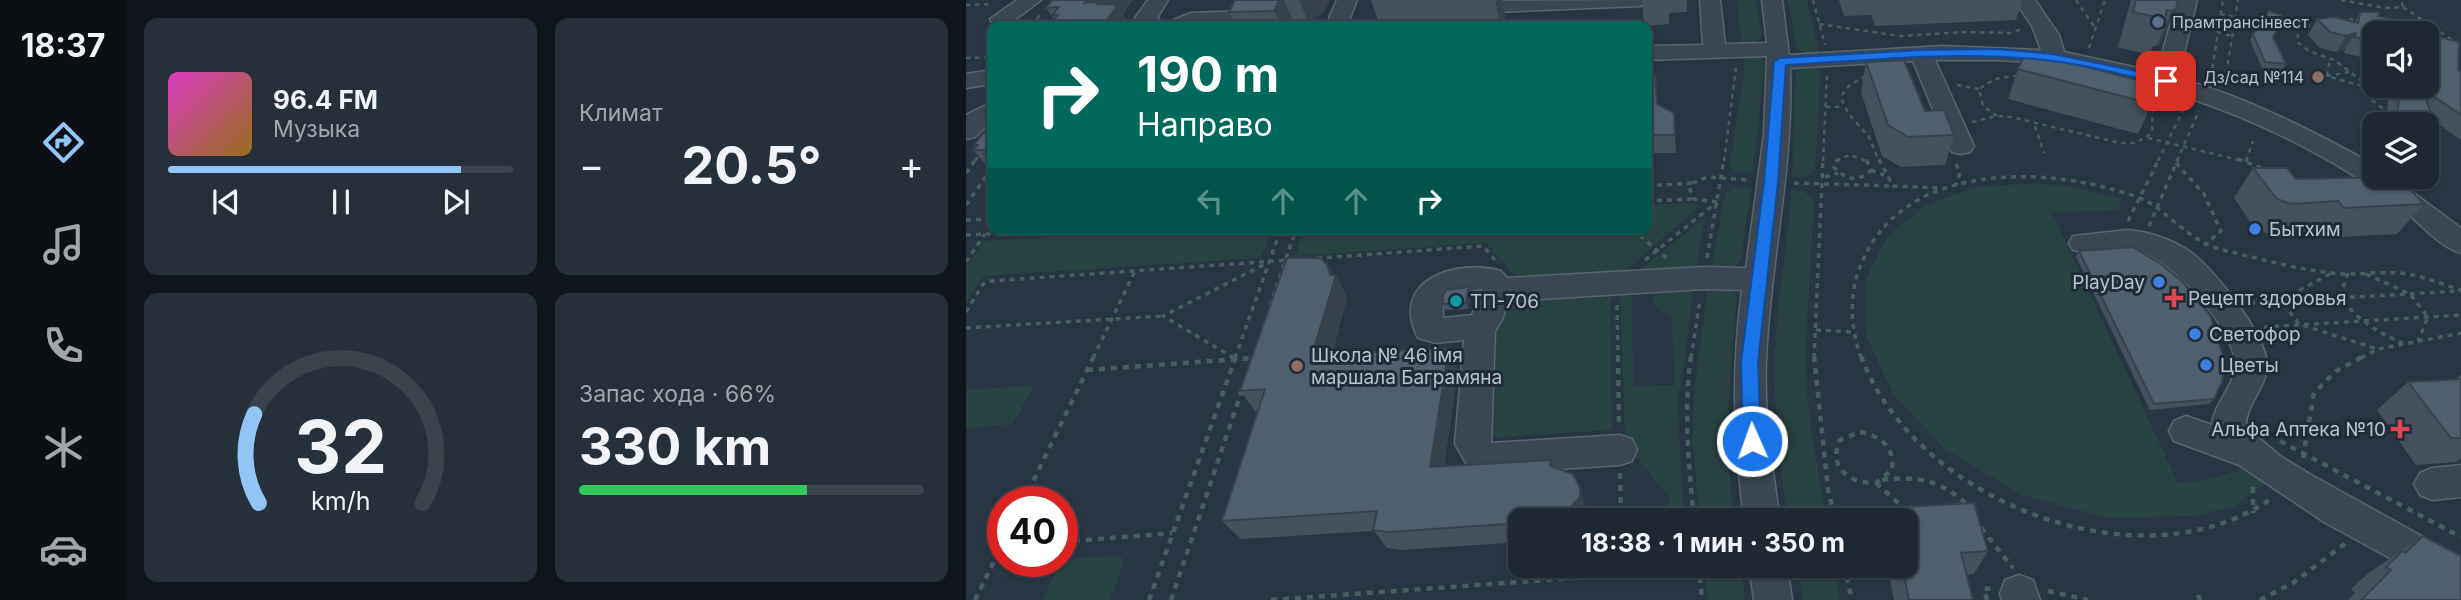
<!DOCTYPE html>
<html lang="ru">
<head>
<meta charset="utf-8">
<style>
  body { margin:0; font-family:Inter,sans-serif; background:#25303a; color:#f1f3f6; height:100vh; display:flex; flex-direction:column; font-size:26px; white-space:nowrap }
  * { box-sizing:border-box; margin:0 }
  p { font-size:23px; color:#a0a6ac }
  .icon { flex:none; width:38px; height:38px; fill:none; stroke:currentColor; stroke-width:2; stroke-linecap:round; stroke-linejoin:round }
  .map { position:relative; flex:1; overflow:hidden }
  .details { display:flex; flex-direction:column; gap:18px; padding:18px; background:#10161c; width:840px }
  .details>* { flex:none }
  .guide { position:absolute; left:21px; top:21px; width:665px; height:214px; border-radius:14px; box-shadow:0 2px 5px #0004,0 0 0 2px #3b444d; background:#00695c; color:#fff; overflow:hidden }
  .controls { position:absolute; left:1396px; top:21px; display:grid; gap:14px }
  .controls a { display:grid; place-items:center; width:77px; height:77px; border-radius:14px; background:#1d2832; box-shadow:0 2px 5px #0004,0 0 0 2px #3b444d; font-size:35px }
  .speed { position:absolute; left:21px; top:486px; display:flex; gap:14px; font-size:35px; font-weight:700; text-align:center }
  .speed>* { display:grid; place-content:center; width:91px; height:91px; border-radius:50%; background:#1d2832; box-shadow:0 2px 5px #0004,0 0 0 2px #3b444d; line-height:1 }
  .speed .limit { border:10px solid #d22; background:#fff; color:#111 }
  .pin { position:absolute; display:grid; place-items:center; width:60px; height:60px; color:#fff; margin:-30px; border-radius:14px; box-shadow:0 4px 10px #0006 }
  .me { position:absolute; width:77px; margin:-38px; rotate:358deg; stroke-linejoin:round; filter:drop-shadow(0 0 5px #0008) }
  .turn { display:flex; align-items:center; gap:24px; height:147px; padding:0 35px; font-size:32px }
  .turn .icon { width:91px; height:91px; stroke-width:2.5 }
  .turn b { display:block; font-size:49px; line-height:60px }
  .lanes { display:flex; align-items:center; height:66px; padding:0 35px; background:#0003; justify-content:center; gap:35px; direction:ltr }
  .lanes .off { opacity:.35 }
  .big { font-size:52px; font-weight:700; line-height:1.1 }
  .details .widget { flex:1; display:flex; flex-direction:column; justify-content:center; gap:10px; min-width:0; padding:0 24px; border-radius:14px; background:#25303a }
  .details .dial { align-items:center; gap:0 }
  .dial svg { height:182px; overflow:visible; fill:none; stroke:#3b444d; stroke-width:7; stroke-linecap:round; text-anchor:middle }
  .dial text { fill:#f1f3f6; stroke:none }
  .song { display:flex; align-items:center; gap:21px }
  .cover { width:84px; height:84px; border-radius:10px; background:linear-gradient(135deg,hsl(310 70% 55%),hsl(40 70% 35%)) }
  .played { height:7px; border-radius:4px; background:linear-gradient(90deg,#91c5f8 85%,#3b444d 85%) }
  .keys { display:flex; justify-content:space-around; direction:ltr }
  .heat { display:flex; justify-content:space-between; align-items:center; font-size:38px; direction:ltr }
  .charge { height:10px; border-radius:5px; background:linear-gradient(90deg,#34c759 66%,#3b444d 0) }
  .details .tiles { flex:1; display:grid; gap:18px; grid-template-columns:repeat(2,1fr) }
  .trip { position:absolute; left:542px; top:508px; width:410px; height:70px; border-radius:14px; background:#1d2832; box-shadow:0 2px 5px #0004,0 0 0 2px #3b444d; font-weight:700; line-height:70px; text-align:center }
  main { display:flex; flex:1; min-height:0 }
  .tab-bar { display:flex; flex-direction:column; width:126px; justify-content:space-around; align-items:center; background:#0c1014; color:#a0a6ac }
  .tab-bar .icon { width:49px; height:49px }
  .tab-bar .active { color:#91c5f8 }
  .tab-bar b { font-size:32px; color:#f1f3f6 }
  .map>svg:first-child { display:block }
  .green { fill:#294343 }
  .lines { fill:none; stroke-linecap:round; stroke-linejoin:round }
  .minor-casing { stroke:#59656f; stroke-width:3 }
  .path-far2 { stroke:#475f5f; stroke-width:2.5; stroke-dasharray:4.5 4.5; stroke-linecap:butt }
  .path-far1 { stroke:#475f5f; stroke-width:3.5; stroke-dasharray:5 5; stroke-linecap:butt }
  .path { stroke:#475f5f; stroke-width:4.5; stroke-dasharray:6 6; stroke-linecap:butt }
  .minor { fill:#3b4752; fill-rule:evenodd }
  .wall { fill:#45525e }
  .shaded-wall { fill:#38424c }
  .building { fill:#505f6d; stroke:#38424c; stroke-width:2 }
  .route { fill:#1a73e8; stroke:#114b97; stroke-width:2 }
  .service-dot { fill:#5c6f8a; stroke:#202c37; stroke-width:2.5 }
  .education-dot { fill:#8d6e63; stroke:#202c37; stroke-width:2.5 }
  .shop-dot { fill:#3f7fe0; stroke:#202c37; stroke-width:2.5 }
  .health-dot { fill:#e0444e; stroke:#202c37; stroke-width:2.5 }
  .culture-dot { fill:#0f9aa8; stroke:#202c37; stroke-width:2.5 }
  .labels { text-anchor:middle; stroke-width:6; stroke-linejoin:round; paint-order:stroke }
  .far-poi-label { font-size:16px; fill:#b8c2cc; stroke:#202c37; text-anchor:start }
  .poi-label { font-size:19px; fill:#b8c2cc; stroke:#202c37; text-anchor:start }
</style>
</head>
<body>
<main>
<nav class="tab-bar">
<b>18:37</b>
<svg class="icon active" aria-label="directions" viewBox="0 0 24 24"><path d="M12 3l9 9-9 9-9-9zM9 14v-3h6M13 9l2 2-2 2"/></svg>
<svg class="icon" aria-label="music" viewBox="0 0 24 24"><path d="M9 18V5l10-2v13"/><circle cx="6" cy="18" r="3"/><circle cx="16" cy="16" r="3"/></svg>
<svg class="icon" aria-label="phone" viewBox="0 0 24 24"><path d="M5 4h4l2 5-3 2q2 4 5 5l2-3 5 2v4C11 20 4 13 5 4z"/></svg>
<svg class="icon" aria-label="climate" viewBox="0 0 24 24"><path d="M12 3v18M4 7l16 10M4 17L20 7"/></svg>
<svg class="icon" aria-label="car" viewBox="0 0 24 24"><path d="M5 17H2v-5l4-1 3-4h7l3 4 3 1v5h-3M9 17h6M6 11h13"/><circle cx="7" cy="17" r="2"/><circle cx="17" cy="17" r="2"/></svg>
</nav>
<section class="details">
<div class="tiles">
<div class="widget">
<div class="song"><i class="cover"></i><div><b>96.4 FM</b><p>Музыка</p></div></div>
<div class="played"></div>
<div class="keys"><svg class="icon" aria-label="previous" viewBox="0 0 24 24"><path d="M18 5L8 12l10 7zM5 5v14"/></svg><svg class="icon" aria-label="pause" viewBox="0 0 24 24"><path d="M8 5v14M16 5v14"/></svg><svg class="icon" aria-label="next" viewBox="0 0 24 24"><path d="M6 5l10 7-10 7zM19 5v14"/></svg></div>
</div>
<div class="widget"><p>Климат</p>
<div class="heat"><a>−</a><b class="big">20.5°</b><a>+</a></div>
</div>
<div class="widget dial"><svg viewBox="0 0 100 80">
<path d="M14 69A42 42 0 1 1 86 69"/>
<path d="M14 69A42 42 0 0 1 12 30" stroke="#91c5f8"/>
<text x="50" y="56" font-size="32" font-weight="700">32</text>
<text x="50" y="72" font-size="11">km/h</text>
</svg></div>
<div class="widget"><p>Запас хода · 66%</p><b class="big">330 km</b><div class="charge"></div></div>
</div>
</section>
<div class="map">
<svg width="1495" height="600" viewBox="0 0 1495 600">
  <rect width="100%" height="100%" fill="#273642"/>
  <!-- green -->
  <path class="green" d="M771,0H790L796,36L787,44H776Z
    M822,0H841L853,52L840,53L831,49Z
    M778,52L793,55L799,61L787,173L769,171L764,164L778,76Z
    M855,65L849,170L839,178L826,177L830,72L837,66Z
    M1071,183L1112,188L1156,199L1153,210L1086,212L1212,483L1244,479L1284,466L1302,482L1268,506L1227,516L1143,518L1056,495L980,450L927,394L900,335L899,281L921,237L960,205L1011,187Z
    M769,187L785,188L775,261L767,268L745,271L759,194Z
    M825,190L839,192L848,201L839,358L842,407L860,520H823C813,465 807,406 809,350C811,296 823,243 825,190Z
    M724,203L734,206L660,270L552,279L520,243L330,256L337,229H681V205Z
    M739,217L731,266L673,271Z
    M207,229H306L295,258L18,276L0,303V267L18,241L166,232L164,237L204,234Z
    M728,284L716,382L711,398L718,520H692L704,499L659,442L654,292L660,291L666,297L667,386L709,385L705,314C691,311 683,305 690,290Z
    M742,284L763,287L771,296C764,374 758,442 768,520H734L726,440L729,384Z
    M644,291L646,430L520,438L529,307L543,297Z
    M68,385L47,424L0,428V390Z
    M150,556L156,558L157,565L144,600H77C98,550 100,560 150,556Z
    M739,565H775L779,600H742Z
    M831,565H867L874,600H837Z"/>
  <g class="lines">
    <!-- minor casing -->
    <g class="minor-casing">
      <path id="minor" d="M51,0H75L43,24H27L24,19Z
        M182,0H202L191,18L200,23L225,13L304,10L311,12L315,16L311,20L304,22L174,26L169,18Z
        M371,0H391L382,23H366L363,18Z
        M469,0L489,1L684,0L681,4L674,6L477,14L470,12L467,8Z
        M734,0H754L759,44L801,43L796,0H816L823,55L977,46L1075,50L1066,26L1048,0H1069L1093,35L1098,52L1191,72L1211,0H1231L1212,78C1280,97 1343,129 1405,163L1409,166V177H1426L1495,228V253C1474,247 1457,226 1440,212C1423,199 1405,187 1387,175C1299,120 1201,85 1098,66L1093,80H1077L1074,75L1076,63L1032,60H969L1008,146L1004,152L995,154L986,152L982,146L947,61L824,68C828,167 804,263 800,360C798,414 806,467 814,520H778C768,438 765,371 776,290L738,289L542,301L536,320L529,331L525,443L654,435L666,439L671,450L666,461L654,465L516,474L504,470L489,444L498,340L470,343L452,338C422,280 491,258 535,271L541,278L738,267L780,268L798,134L801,56L681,60V46L737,45ZM516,289L506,315L477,318V300L481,294Z
        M26,70V84L0,88V74Z
        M26,102V120L9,137L0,139V115Z
        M1162,230C1183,232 1205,239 1223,251C1247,267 1302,337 1301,366C1300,389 1279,405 1280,427L1314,456L1347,476L1495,558V597L1358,522L1273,465L1208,441L1203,431L1208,421L1220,416L1246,425C1248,403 1268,387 1269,366C1271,331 1206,258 1172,251C1150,247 1128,256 1107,250L1103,243L1107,236Z
        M1495,465V497L1466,500L1454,495L1448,484L1454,473L1466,468Z
        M783,565H821L826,600H788Z
        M1053,575L1067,580L1074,600H1036L1034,594L1039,580Z"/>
    </g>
    <!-- path-far2 -->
    <path class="path-far2" d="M847,0L859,45
      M1110,0L1129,28
      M1375,0L1419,8L1437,7L1435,0
      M0,5L26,4
      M1437,7L1495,46
      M1254,14L1269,17
      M1374,20L1394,19
      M1253,23L1267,26
      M853,24L934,36L999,32L1045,33L1056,29
      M1353,24L1333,27L1331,42L1343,51L1368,60L1404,87L1406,100L1424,114
      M65,26L74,15
      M1251,32L1266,36
      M1123,48L1139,0
      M0,58L26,57
      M1383,72L1361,76L1400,87
      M900,76C889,82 879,86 875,98L882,113L903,137L913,161
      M1361,76L1364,59
      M1245,77L1257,0
      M1259,82L1272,0
      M991,85L1013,89
      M860,107H872L877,103
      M1031,116L1017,106L1013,89L1029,79L1053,75
      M1006,122L1031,116L1045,117L1154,143H1170L1186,133L1187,101
      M1069,126L1078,153
      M1182,138L1277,161
      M9,161L13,155
      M758,161L770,68
      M857,161L861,74
      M870,161L884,155L900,161
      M1192,161L1219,106
      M1211,161L1233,111
      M1280,161L1287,141"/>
    <!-- path-far1 -->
    <path class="path-far1" d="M874,159L870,161L868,167C879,180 893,183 905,170L901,161L896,159
      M913,159L927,186L976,188
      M1272,159L1298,169
      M1280,162L1281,159
      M1210,163L1238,194L1255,231L1235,248
      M990,164L994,173L990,185
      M905,170L918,175
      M0,173L10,159
      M859,177L872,173
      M828,183L927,186
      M681,186L727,183
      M681,201L728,199
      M751,202L728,199L724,190L727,183L741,177L783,180
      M0,205L26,168
      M0,220L26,219
      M1162,221L1193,159
      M1183,226L1212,159
      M666,229L703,260
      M0,235L126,229
      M741,258L758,159
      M341,259L517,246L529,260
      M679,260L751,202
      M0,262L19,234
      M1382,273L1374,297C1392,320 1410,332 1437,343
      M1364,274L1315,300L1333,324L1411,349
      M1400,274L1444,294L1462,317L1452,341
      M1284,303L1495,291
      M651,305L652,358
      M304,306L330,229
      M0,312L17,284L25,281L323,260
      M1298,327L1495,315
      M0,328L197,316
      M850,330L886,332
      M127,358L169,271
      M268,358L197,316L301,263
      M269,358L315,229
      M725,358L734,300
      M848,358L857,159
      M895,358C884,325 882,292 897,260C937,168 1062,166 1145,189C1160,193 1178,198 1190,207C1212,224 1232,245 1261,251C1295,259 1330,269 1365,273C1388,276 1411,271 1434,273C1455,275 1475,284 1495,290
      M1395,358L1412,349L1495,333"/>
    <!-- path -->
    <path class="path" d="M265,356L268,358
      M652,356L653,427
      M725,356C717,410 723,466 728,520
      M848,356L862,489L869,520
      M895,356C948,501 1175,590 1306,498
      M121,370L287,358
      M894,432C915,436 929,447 926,470L910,483C884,484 861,467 874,440Z
      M1314,441L1495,537
      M1337,458L1348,393L1370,371L1398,356
      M654,473L655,520
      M916,480C952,475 976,481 1003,506
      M910,483L940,510
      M1287,487V513
      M57,502L128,356
      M1015,528L1047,568
      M96,542L206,533
      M656,565V575
      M733,565L736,600
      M878,565L886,600
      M1082,591L1122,600
      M1232,595L1234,600
      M9,600L37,543
      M183,600L270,356
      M205,600L276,390
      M305,600L733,569
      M1021,600L1018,589L1026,588
      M1294,600L1327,583L1380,543"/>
    <!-- minor -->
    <use href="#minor" class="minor"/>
  </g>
  <!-- wall -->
  <path class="wall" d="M86,0H167L157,14L164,26H87L85,23L88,19L80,8Z
    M269,0H364L357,13L351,16L347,26H270L263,12Z
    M405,0H536L539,15L537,26H414Z
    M676,0H721V12L703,13V24L678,26Z
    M873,0H1056L1050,20L909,26L905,15L878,16Z
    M1165,0H1212L1194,44L1190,46H1187L1183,55L1152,47Z
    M1394,12L1409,33V75L1405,74L1397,68L1399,58L1378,53L1379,49L1370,52L1354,48L1342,35L1351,19L1388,22Z
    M1287,34L1307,37L1320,64L1316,70L1296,68L1284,40Z
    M900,62L988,135L979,165L935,167L916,156L895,92Z
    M1052,69L1186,104L1172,134L1042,99Z
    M1492,70L1495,71V139H1493L1467,120L1469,127L1461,135V124H1420L1423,86H1461Z
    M681,75L691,104L708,113L710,153H681Z
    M26,122V172L7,150L10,147L8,145Z
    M1287,168L1330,179L1458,204L1431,234L1354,238L1349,231L1304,234L1289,229L1268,198Z
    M1113,251L1248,399L1243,404L1184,410L1110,257Z
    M367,275H370L381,297L366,354L492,369L478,467H586L614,488L619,507V516L555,520V542L435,550L421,548L408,531L275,539L256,521L292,412H290L274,391Z
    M505,293L502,309L480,310L477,304Z
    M1495,375V459L1490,462L1450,465L1411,410L1442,382L1490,379Z
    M935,507L1022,551L1008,574L1000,575L1007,600H928L921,565H940V520H925V518L931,517Z
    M1457,536L1495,600H1382L1389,593L1385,589L1401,574Z"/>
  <!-- shaded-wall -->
  <path class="shaded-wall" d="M120,0H167L157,14L164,26H144L140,21L118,3Z
    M313,0H318L329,26H315L308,11Z
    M333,0H364L357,13L351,16L347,26H344Z
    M529,0H536L539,15L537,26H535Z
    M1210,9L1194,44L1190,46L1206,11Z
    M1390,33L1379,49L1370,52L1380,36Z
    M361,264L369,278L370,275L381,297L359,377L346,355L364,275Z
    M503,287L505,293L502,309L500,303Z
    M483,348L492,369L475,487L464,467Z
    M614,488L619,507V516L615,520L603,519L604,508Z"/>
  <!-- building -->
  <path class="building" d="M86,0H120L118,3L132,2L131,4L152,5L140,21L85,23L92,15H86L93,7L80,8Z
    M269,0H313L308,11L263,12Z
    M1170,0H1212L1210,9L1206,11L1201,10L1199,19L1167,12Z
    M1303,11L1316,15V22L1307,37L1320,64L1299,62L1287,34Z
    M1394,12H1413L1412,16L1427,19L1439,28L1460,33H1409V42L1389,37L1390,33L1380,36L1364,32L1351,19L1368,17L1392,23Z
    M1461,34L1493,42L1492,70L1495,71V115L1457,89L1469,127L1461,125V124L1431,119L1434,86H1461Z
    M1060,51L1190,85L1186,104L1052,69Z
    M938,60L959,111L978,110L988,135L942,137L922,125L900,62Z
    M681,75H689L691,104L708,113L709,135H681Z
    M26,122V154H18L21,150H7L12,145H8Z
    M1287,168H1321L1330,179L1433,177L1458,204L1378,208L1372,201L1325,204L1311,199Z
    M1167,247L1195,264L1217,282L1244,315L1259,362L1256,382L1248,399L1188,404L1113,251Z
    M321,258H353L361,264L364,275H370L346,355L483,348L464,467L584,460V466L607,474L614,488V497L604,508L603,519L555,520V523L423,532L407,530L411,511L256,521L299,389L274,391Z
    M503,287L500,303L477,304V295L480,290Z
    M1495,379V438H1485L1442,382Z
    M1008,503L1022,551L995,553L1007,600H943L936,565H940V520H926L925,518L937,517L935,507Z
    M1457,536L1495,556V600H1395L1425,570L1420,567L1436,551L1439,553Z"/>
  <!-- route -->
  <path class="route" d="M1032,49L1087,54L1200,77L1207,81L1200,84C1163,77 1124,65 1086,61C998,50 908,60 820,65L812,182L792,362L795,441L793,447L786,449L780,447L777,441L775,362L798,182L808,62L814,58L955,50Z"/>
  <!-- markers -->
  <circle class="service-dot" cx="1192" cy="22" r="7"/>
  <g class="education-dot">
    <circle cx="1352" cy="77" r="7"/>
    <circle cx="331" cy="366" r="7"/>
  </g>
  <g class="shop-dot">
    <circle cx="1289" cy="229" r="7"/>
    <circle cx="1193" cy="282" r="7"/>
    <circle cx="1229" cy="334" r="7"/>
    <circle cx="1240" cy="365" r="7"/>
  </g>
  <g class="health-dot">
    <path d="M1204.5 287.5h7v7h7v7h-7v7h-7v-7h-7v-7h7z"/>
    <path d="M1430.5 418.5h7v7h7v7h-7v7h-7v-7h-7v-7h7z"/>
  </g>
  <circle class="culture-dot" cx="490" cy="301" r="7"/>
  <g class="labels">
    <!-- far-poi labels -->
    <g class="far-poi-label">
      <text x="1206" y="28">Прамтрансінвест</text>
      <text x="1338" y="83" text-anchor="end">Дз/сад №114</text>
    </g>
    <!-- poi labels -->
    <g class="poi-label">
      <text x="1303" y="236">Бытхим</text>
      <text x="1179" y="289" text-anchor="end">PlayDay</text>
      <text x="1222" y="305">Рецепт здоровья</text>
      <text x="504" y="308">ТП-706</text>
      <text x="1243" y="341">Светофор</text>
      <text x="345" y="362">Школа № 46 імя<tspan x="345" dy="22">маршала Баграмяна</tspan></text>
      <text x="1254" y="372">Цветы</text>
      <text x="1420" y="436" text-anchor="end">Альфа Аптека №10</text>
    </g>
  </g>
</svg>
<div class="controls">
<a><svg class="icon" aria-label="sound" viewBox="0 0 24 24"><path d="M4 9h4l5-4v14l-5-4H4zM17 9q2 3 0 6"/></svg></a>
<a><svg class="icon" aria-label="layers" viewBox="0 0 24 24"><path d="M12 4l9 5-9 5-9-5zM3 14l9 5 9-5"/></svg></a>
</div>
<div class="speed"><div class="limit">40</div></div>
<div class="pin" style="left:1200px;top:81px;background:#d93025"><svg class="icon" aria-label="arrive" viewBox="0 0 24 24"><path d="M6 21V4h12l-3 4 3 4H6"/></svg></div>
<svg class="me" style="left:786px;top:441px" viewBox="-20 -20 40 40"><circle r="17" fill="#1a73e8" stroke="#fff" stroke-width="3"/><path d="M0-11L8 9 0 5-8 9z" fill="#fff"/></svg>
<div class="trip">18:38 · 1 мин · 350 m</div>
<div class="guide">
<div class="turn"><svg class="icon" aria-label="right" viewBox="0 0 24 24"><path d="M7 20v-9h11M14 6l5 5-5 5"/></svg><div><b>190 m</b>Направо</div></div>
<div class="lanes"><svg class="icon off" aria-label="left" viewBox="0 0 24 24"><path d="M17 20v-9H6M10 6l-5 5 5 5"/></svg><svg class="icon off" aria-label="ahead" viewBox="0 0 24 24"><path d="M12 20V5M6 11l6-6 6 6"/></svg><svg class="icon off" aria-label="ahead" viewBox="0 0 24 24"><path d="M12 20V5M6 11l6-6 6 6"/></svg><svg class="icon" aria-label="right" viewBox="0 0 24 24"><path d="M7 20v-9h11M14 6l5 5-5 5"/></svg></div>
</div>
</div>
</main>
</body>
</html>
